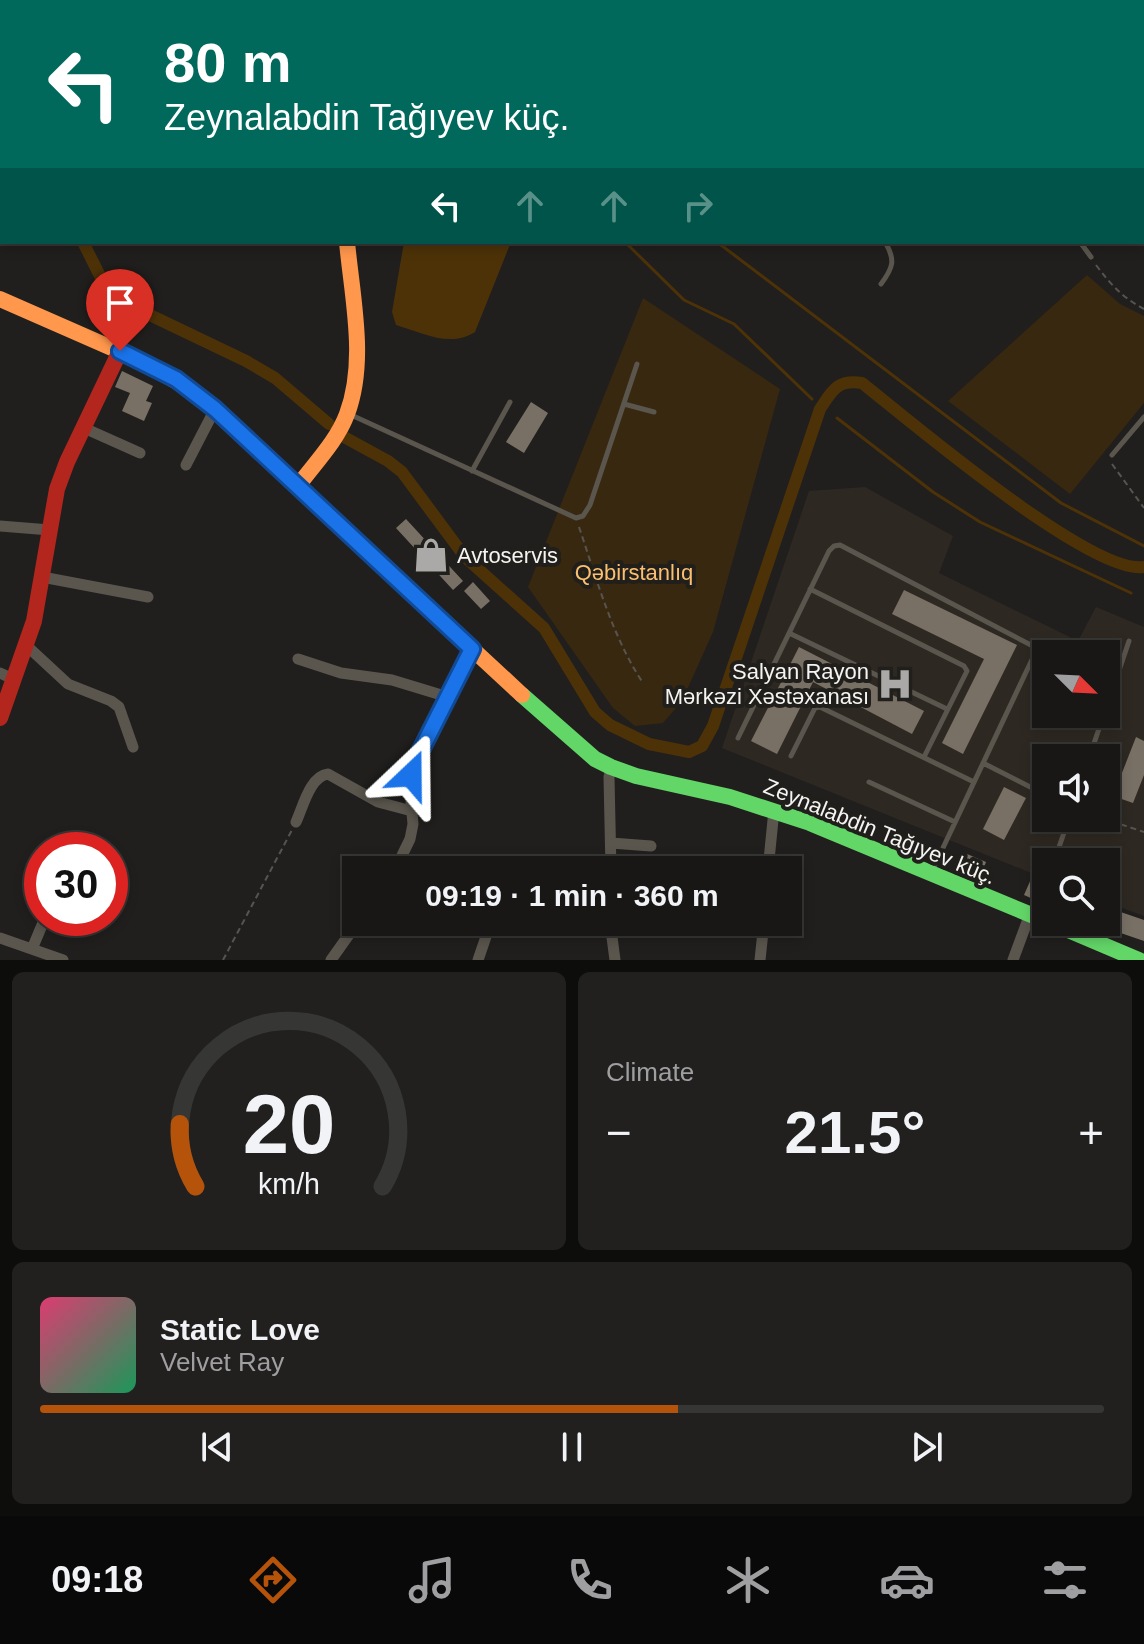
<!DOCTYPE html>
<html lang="en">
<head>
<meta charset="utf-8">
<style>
  body { margin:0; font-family:Arial,sans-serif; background:#21201f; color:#f1f3f6; height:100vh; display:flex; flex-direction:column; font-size:30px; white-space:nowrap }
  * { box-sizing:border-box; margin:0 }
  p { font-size:26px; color:#9f9fa1 }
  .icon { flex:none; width:44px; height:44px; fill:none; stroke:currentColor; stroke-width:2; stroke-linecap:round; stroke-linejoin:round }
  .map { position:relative; height:960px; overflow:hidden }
  .sheet { display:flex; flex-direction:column; gap:12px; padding:12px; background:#0d0d0c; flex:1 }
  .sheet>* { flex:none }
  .top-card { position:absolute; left:0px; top:0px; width:1144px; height:244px; box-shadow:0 4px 12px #0003,0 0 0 2px #363635; background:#00695c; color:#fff; overflow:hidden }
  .needle { width:52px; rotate:114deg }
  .fabs { position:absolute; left:1032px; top:640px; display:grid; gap:16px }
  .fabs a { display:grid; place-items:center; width:88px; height:88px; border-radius:0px; background:#181716; box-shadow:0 4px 12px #0003,0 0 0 2px #363635; font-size:40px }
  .speed { position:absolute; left:24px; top:832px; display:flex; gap:16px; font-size:40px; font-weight:700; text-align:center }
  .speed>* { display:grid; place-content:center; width:104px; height:104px; border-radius:50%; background:#181716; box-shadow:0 4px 12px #0003,0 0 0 2px #363635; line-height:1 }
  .speed .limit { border:12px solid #d22; background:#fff; color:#111 }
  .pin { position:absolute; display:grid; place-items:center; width:68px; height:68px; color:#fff; margin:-82px -34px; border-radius:50% 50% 50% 0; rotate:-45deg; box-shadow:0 0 8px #0007 }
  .pin .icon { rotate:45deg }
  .me { position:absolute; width:88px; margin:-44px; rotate:23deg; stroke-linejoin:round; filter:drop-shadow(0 0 6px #0008) }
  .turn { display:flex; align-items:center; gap:28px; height:168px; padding:0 32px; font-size:36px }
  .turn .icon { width:104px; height:104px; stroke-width:2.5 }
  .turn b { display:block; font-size:56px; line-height:68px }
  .lanes { display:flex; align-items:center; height:76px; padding:0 32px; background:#0003; justify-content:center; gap:40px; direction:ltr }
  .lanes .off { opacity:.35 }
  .big { font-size:60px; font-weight:700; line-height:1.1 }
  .sheet .tile { flex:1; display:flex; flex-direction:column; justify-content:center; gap:12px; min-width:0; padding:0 28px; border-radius:12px; background:#21201f }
  .sheet .dial { align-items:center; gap:0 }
  .dial svg { height:208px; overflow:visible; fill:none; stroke:#363635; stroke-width:7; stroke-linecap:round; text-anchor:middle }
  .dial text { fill:#f1f3f6; stroke:none }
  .song { display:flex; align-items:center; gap:24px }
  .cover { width:96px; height:96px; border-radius:12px; background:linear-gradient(135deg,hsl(340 70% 55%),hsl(150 70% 35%)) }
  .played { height:8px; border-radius:4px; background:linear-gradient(90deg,#b45309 60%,#363635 60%) }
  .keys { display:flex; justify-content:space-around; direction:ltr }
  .heat { display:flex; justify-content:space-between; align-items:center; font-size:44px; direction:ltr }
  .sheet .tiles { flex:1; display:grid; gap:12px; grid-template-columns:1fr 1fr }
  .tile:last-child { grid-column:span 2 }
  .trip { position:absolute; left:342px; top:856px; width:460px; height:80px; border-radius:0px; background:#181716; box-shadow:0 4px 12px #0003,0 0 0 2px #363635; font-weight:700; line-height:80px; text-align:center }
  .tab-bar { display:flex; height:128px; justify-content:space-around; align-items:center; background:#0a0909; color:#9f9fa1 }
  .tab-bar .icon { width:56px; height:56px }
  .tab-bar .selected { color:#b45309 }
  .tab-bar b { font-size:36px; color:#f1f3f6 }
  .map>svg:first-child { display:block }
  .built { fill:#2e2822; fill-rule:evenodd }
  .green { fill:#38280f }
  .water { fill:#4d3208 }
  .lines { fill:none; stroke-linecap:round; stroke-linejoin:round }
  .stream { stroke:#4d3208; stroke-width:3 }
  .canal { stroke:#4d3208; stroke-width:12 }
  .building { fill:#797065 }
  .path { stroke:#57544f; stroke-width:2; stroke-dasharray:6 4; stroke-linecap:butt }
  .lane { stroke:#5a564e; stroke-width:5 }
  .street { stroke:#5a564e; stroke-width:11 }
  .fast { stroke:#63d668; stroke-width:16 }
  .slow { stroke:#ff974d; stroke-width:16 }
  .jam { stroke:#b3261e; stroke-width:16 }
  .route-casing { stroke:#114b97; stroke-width:20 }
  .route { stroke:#1a73e8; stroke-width:14 }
  .labels { text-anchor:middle; stroke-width:8; stroke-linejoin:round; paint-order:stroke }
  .poi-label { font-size:22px; fill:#f5f4f2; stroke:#211f1c; text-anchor:start }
  .park-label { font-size:22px; fill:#fabf6f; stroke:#211f1c }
  .street-label { font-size:22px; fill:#f5f4f2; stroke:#211f1c }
</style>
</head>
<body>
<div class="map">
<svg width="1144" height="960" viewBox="0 0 1144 960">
  <rect width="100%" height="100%" fill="#201f1d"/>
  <!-- built -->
  <path class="built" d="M865,487L953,536L939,573L1078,641L1096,607L1144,627V916L1106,902V862H1046V879L722,748L809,491ZM1046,654H1106V714H1046ZM1046,758H1106V818H1046Z"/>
  <!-- green -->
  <path class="green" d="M1087,275L1120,304L1144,316V403L1070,494L948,401Z
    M643,298L780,389L713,632L682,701L663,723L635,726L613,708L528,587Z"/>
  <!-- water -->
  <path class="water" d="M404,242H511L475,332C450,348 423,333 396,325L392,312Z"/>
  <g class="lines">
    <!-- stream -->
    <path class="stream" d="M388,0L390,2
      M439,0L441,2
      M625,242L684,300L734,324L812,399
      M717,242L1061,503L1144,546
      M837,418L933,492L980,522L1131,593"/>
    <!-- canal -->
    <path class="canal" d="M0,141H2
      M83,242L100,276L129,305L246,361L275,378L329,424
      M344,437L388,461L402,472L465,557L544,628L595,712L610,725L649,744L689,752L702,746L713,726L820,409C832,391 837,379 862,383C910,421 1091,575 1144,567"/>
  </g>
  <!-- building -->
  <path class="building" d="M122,371L153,386L146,401L152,403L144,421L122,411L130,393L115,387Z
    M531,402L548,413L524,453L506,442Z
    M406,519L463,581L453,590L396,528Z
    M473,582L490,601L481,609L464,591Z
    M904,590L1017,645L963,754L942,743L984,659L892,614Z
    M799,647L924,711L912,734L813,682L777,754L751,741Z
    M1136,737L1144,741V775L1133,803L1113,796Z
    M1004,787L1026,798L1004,840L983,829Z
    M967,854L986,862L979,880L959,872Z
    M1031,879L1039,882L1033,899L1024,895Z
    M1106,907L1144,920V941L1106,928Z"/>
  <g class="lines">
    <!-- path -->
    <path class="path" d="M456,0L458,2
      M775,0V2
      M1091,0V2
      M357,2L359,0
      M426,2L428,0
      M1096,265C1111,285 1122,297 1144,309
      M1112,464L1144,508
      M579,527C597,580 612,636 643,683
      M1102,818L1144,832
      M223,960L292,830"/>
    <!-- lane -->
    <path class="lane" d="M1144,0V1
      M737,2L738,0
      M1142,64L1144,63
      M1080,242L1091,257
      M881,284C893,268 896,260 885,242
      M624,404L654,412
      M349,414L576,518L583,516L590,505L637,364
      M1112,455L1144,417
      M472,471L510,402
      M810,589L964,666L967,671L924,757
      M789,633L947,709
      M1106,709L1129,641
      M738,738L829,551L834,546L840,545L1048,654
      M791,756L815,708L820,707L974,782
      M1089,758L1104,714
      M983,763L1046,795
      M869,782L955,822
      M1061,862L1056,856L1069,818
      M933,869L1037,649"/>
    <!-- street -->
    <path class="street" d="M341,0L343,2
      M819,0L821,2
      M1045,2L1057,0
      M84,428L140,453
      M186,465L215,409
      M0,526L50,530
      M42,577L148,597
      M27,646L68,684L111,701L119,707L133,747
      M298,659L341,673L392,680L448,697
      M0,673L15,680
      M611,767L609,777L611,870
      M296,822C303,807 310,776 328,774L378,802L412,811
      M611,843L651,846
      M395,870L410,839L413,824L410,790L417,758L472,649
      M768,870L774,810
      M468,922L489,930
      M610,922L615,960
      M0,938L63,960
      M32,949L45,918
      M331,960L358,922
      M478,960L491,922
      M760,960L764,922
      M1013,960L1030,914"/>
    <!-- fast -->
    <path class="fast" d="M522,695L595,759L611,767L636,776L730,797L810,823L1046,921
      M1049,922L1139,960"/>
    <!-- slow -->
    <path class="slow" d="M0,299L139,360L195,392L522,695
      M298,486C315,463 337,441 347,414C367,361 352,297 347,242"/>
    <!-- jam -->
    <path class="jam" d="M0,718L34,621L57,489L67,462L120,351"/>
  </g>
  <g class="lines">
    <!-- route casing -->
    <g class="route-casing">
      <path id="route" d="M120,351L176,379L215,409L472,649L417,758L411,775"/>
    </g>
    <!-- route -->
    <use href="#route" class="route"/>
  </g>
  <!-- icons -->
  <defs>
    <g id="shop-bare" transform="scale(2.76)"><path d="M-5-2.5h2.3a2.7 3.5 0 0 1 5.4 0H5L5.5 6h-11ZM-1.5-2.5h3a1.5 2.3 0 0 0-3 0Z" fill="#aaa9a7" stroke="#211f1c" stroke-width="2.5" paint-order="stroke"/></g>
    <g id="hospital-bare" transform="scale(2.76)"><path d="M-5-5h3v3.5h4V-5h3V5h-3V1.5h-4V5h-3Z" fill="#aaa9a7" stroke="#211f1c" stroke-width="2.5" paint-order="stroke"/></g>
  </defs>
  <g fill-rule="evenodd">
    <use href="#shop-bare" x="431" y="555"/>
    <use href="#hospital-bare" x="895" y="684"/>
  </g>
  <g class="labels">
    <!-- poi labels -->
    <g class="poi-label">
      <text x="457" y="563">Avtoservis</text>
      <text x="869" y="679" text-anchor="end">Salyan Rayon<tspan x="869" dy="25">Mərkəzi Xəstəxanası</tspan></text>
    </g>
    <!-- park labels -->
    <g class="park-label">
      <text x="634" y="580">Qəbirstanlıq</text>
    </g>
    <!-- street labels -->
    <g class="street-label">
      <text transform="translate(880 831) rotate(22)" y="8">Zeynalabdin Tağıyev küç.</text>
    </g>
  </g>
</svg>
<div class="fabs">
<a><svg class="needle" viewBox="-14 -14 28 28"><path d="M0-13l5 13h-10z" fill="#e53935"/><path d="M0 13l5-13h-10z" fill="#9f9fa1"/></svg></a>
<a><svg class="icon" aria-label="sound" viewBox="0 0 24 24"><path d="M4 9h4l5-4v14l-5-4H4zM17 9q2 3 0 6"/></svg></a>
<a><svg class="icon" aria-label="search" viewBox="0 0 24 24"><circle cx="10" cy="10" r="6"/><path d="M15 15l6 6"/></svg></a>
</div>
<div class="speed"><div class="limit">30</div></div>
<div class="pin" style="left:120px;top:351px;background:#d93025"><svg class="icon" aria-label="arrive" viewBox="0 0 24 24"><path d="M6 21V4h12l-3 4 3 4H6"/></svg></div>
<svg class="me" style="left:411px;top:775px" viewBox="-20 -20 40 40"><path d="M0-17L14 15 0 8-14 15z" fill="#1a73e8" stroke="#fff" stroke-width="4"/></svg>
<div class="trip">09:19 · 1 min · 360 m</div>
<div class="top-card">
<div class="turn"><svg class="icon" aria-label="left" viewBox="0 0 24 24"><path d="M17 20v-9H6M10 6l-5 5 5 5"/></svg><div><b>80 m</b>Zeynalabdin Tağıyev küç.</div></div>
<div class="lanes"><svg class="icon" aria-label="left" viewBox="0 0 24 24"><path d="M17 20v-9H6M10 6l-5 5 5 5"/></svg><svg class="icon off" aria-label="ahead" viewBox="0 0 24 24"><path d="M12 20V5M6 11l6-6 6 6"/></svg><svg class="icon off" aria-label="ahead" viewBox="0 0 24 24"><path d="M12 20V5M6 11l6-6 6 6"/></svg><svg class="icon off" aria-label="right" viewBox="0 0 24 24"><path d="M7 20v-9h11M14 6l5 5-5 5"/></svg></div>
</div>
</div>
<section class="sheet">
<div class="tiles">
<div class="tile dial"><svg viewBox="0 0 100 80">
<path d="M14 69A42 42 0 1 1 86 69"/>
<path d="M14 69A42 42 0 0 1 8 45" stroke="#b45309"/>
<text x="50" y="56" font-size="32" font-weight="700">20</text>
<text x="50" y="72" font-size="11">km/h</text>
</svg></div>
<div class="tile"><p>Climate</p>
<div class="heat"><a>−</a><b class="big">21.5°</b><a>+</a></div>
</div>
<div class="tile">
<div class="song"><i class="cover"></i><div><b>Static Love</b><p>Velvet Ray</p></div></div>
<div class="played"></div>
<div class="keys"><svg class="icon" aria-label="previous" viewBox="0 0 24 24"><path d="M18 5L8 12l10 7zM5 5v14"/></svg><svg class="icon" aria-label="pause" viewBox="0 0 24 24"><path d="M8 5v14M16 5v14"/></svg><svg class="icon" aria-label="next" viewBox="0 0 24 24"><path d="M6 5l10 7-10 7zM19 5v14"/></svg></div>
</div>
</div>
</section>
<nav class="tab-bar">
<b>09:18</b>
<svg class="icon selected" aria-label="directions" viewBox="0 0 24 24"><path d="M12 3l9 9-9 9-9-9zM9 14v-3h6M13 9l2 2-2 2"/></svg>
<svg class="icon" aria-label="music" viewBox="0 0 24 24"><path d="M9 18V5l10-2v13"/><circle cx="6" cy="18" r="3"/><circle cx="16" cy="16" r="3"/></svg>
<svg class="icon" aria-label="phone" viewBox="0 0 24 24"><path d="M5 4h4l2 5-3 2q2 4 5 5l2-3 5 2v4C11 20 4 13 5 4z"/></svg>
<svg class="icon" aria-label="climate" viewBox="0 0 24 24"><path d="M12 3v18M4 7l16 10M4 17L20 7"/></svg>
<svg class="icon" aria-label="car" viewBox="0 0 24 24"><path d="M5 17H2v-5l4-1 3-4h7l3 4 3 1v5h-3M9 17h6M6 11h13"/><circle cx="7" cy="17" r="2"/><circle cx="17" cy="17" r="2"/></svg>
<svg class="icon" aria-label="filters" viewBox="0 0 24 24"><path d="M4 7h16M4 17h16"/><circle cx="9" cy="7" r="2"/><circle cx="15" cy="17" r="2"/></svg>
</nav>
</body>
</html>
